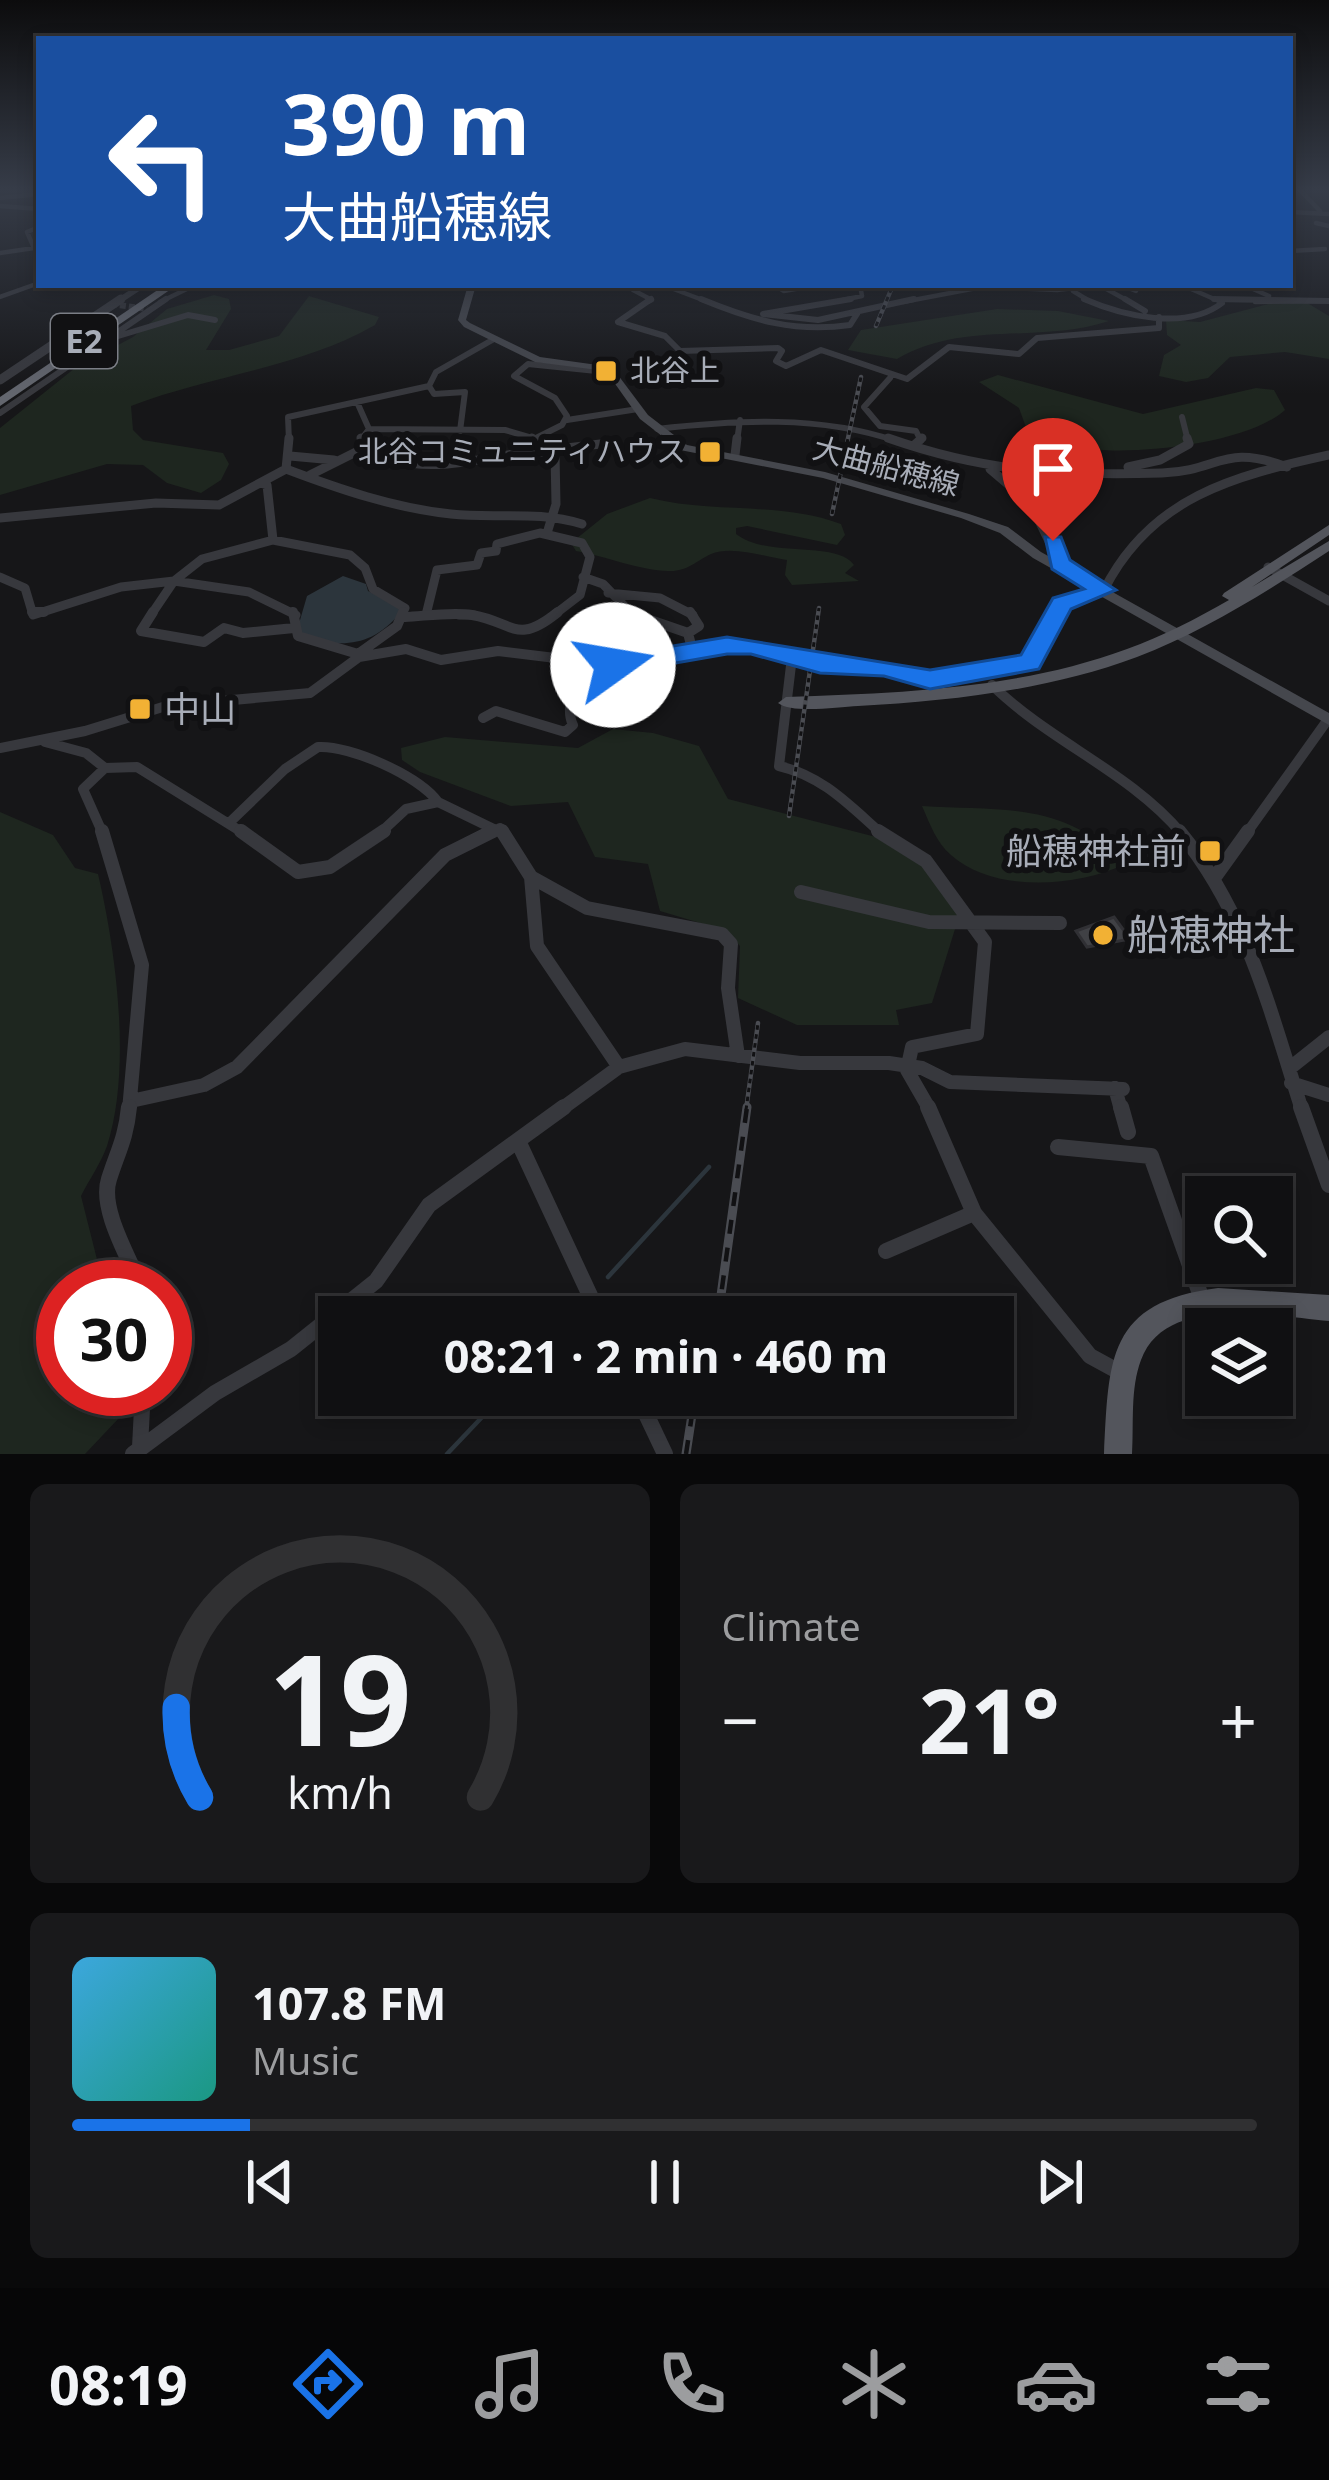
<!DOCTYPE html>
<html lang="en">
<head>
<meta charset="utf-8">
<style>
  body { margin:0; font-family:"Noto Sans","Noto Sans JP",sans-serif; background:#19191b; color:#f1f3f6; height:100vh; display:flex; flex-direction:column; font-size:45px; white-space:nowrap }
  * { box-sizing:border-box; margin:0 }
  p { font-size:39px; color:#9c9d9f }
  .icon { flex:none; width:66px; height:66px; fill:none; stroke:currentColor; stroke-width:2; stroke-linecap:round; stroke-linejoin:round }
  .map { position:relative; height:1454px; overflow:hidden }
  .side { display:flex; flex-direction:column; gap:30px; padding:30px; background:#09090a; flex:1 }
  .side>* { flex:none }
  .banner { position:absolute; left:36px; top:36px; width:1257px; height:252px; border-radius:0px; box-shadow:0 6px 18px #0003,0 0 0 3px #303032; background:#1a4fa0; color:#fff; overflow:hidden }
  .controls { position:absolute; left:1185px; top:1176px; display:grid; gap:24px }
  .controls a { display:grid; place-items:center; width:108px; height:108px; border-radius:0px; background:#101012; box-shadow:0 6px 18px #0003,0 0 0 3px #303032; font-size:60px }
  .speed { position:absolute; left:36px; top:1260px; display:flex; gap:24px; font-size:60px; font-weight:700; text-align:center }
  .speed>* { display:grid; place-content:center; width:156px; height:156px; border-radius:50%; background:#101012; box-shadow:0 6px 18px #0003,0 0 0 3px #303032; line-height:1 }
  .speed .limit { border:18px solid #d22; background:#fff; color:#111 }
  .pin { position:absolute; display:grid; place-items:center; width:102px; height:102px; color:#fff; margin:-123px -51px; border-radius:50% 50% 50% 0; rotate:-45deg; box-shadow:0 0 12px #0007 }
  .pin .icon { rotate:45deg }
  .me { position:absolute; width:132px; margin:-66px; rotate:77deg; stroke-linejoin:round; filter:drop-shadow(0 0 9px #0008) }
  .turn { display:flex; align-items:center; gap:42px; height:252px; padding:0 48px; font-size:54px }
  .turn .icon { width:156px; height:156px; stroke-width:2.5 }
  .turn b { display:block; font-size:84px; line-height:102px }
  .big { font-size:90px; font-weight:700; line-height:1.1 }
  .side .card { flex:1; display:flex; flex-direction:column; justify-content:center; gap:18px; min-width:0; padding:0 42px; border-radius:18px; background:#19191b }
  .side .dial { align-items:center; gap:0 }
  .dial svg { height:312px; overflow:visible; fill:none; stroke:#303032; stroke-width:7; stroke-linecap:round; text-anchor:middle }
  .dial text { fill:#f1f3f6; stroke:none }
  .song { display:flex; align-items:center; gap:36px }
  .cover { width:144px; height:144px; border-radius:18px; background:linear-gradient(135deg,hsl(200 70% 55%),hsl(170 70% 35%)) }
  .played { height:12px; border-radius:6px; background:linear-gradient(90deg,#1a73e8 15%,#303032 15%) }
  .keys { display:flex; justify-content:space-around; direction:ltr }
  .heat { display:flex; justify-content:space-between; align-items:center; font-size:66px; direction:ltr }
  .side .tiles { flex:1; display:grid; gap:30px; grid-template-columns:1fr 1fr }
  .card:last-child { grid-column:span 2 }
  .trip { position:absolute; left:318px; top:1296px; width:696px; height:120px; border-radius:0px; background:#101012; box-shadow:0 6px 18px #0003,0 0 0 3px #303032; font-weight:700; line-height:120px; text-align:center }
  .tab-bar { display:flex; height:192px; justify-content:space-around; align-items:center; background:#060607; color:#9c9d9f }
  .tab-bar .icon { width:84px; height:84px }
  .tab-bar .active { color:#1a73e8 }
  .tab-bar b { font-size:54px; color:#f1f3f6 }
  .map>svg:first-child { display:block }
  .green { fill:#1e261f }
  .water { fill:#2c353c }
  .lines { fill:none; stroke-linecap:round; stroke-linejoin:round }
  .stream { stroke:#2c353c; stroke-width:4.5 }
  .building { fill:#404145; stroke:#303034; stroke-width:3 }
  .minor-tunnel { stroke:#333438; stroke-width:6; stroke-dasharray:6 3; stroke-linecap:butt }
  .minor-far5 { stroke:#37383d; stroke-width:4.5 }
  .minor-far4 { stroke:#37383d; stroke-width:6 }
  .minor-far3 { stroke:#37383d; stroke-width:9 }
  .minor-far2 { stroke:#37383d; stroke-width:10 }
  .minor-far1 { stroke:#37383d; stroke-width:14 }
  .minor { stroke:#37383d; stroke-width:16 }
  .tertiary-far1 { stroke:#37383d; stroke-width:6 }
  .tertiary { stroke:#37383d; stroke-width:9 }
  .secondary { fill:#45474d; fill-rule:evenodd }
  .primary { fill:#53555c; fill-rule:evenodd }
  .motorway { fill:#63666e; fill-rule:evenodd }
  .rail-far1-casing { stroke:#4a4c52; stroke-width:4.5 }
  .rail-casing { stroke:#4a4c52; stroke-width:9 }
  .rail-far1 { stroke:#111113; stroke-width:3; stroke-dasharray:4.5; stroke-linecap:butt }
  .rail { stroke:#111113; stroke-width:4.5; stroke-dasharray:14; stroke-linecap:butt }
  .route { fill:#1a73e8; stroke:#114b97; stroke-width:3 }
  .poi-dot { fill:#f2b134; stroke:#111113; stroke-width:4.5 }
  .labels { text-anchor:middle; stroke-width:12; stroke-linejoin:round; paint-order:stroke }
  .far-poi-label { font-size:30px; fill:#a8adb8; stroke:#111113; text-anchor:start }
  .far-street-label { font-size:30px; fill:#a8adb8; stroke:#111113 }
  .shield { fill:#111113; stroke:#7b7e86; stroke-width:3 }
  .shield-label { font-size:33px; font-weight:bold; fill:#a8adb8 }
  .poi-label { font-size:36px; fill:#a8adb8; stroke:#111113; text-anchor:start }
  .near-poi-label { font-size:42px; fill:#a8adb8; stroke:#111113; text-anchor:start }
</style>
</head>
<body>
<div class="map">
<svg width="1329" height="1454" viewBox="0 0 1329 1454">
  <rect width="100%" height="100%" fill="#161618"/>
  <!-- green -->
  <path class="green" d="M214,295L229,299L231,309L206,350H229L279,336L309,296L379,317L375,325C300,368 211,375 131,406L133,430L143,440L223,453L229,464L221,480L201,493L167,483L143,465L107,464L0,495V428L75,368L133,337L167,309Z
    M1280,301H1304L1329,316V359L1285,352L1230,357L1208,378L1186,382L1159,376L1164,355L1181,345L1167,335L1166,320L1200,322Z
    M997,309L1058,311L1109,321C1041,344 963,320 897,359L848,350L861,330Z
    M998,375L1143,414L1256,388L1274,390L1285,410C1249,443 1140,455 1091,449C1070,446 1048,436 1027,430L1019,408L979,382Z
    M650,498C714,514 779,501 841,524L845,535L837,545L747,526L736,528V534C769,559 836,540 854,565L845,573L859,581L792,585L785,575L787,560C765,557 732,545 711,554C696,561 687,572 668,571C642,571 605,556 576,551L571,543L607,514Z
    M613,729L653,733L699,746L728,799L876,837L925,867L960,913L932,1003L896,1010L899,1025H797L738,998L740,946L727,931L660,911L648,864L595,857L568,802L511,806L420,772L402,760L401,748L445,737L578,748Z
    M922,806C1001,811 1067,801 1123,865C1076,887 993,893 951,855C936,842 930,824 922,806Z
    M0,812L53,835L75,868L98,874C116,951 132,1069 107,1146C101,1163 89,1180 81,1196L104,1287H63V1389H119V1418L85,1454H0Z"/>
  <!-- water -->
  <path class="water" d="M343,576L366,584L368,591L399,606L400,613C372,647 342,648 303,637L298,627L307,596Z"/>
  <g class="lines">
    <!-- stream -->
    <path class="stream" d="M608,1277L709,1167
      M447,1454L503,1395"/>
  </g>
  <!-- building -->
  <path class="building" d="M1114,917L1130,939L1087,947L1076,931Z"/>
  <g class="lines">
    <!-- minor-tunnel -->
    <path class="minor-tunnel" d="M111,304L147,309"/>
    <!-- minor-far5 -->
    <path class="minor-far5" d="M1300,190L1320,211
      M0,198L39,194
      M0,206L39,209
      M1290,212L1329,214
      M1316,223L1329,226
      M1290,251L1325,249
      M0,253L34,248L27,232L39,227
      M639,285L633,290L652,300L648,302
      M663,285L708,302
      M774,285L784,291L818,285
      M1121,285L1136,291
      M1182,285L1221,302
      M1244,285L1269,296
      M1101,286L1130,302
      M1073,291L1091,302
      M0,297L39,283
      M160,302L195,285
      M833,302L862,296L860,285
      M903,302L982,287L1057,290L1101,285
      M1255,302L1329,301"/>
    <!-- minor-far4 -->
    <path class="minor-far4" d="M651,299L618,322L665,336L680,351L778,348L782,351L776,361L786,366L821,350L907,379L949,347L1019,354L1037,338L1159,328V317
      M701,299C752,320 795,333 850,325L857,314
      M851,299L763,314L818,320L914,299
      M1084,299C1123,316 1186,331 1222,303
      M1125,299L1145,311
      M1214,299L1329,301
      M115,337L188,315L215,320
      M890,378L864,407L880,426L916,431L921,441
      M429,386L434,394L465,392L460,431
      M357,402L369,429L360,441
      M0,413L166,299
      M1182,417L1188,441
      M567,420L638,409
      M369,429L505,430L532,438
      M657,429C736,420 820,415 896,441
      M289,441L288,417L429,386L436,372L494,339
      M530,441L562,425L567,416L555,398L514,376L528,364L616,373
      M737,441L740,420"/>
    <!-- minor-far3 -->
    <path class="minor-far3" d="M532,438L525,449L555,454L556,504L548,530
      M888,438C985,472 1059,476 1162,473C1220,471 1223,443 1287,467
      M913,446L922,438
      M364,448C417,477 468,461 525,452
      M550,450L617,442
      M735,455L737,438
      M290,456L334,460
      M1128,467L1160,460L1189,444L1187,438
      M286,469C339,489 394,508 451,514C496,519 537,510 582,524
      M990,469L1031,504L1060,564
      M310,475L364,448L361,438
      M261,483L267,485L273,540
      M0,518L156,503L219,505L286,469L289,438
      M1268,567L1329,601
      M0,577L25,588L33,615L121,587L174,581
      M583,577L603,584L633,615
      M174,581L249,592L296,615
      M174,581L202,559L273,540L350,555L365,568L373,589L405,608L402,615
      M608,593L660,598L693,615
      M151,615L174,581
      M426,615L437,570L477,565L481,553L496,551L497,544L540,533L582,543L590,557L580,595L554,615
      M459,615H474
      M1056,615L1062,604L1104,590C1151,497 1233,476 1329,455"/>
    <!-- minor-far2 -->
    <path class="minor-far2" d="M32,612H44
      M153,612L141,631L204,642L224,628L243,633L294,628
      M293,612L298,636L358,654L397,626L403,612
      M627,612L688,633L692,649
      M405,617C426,616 451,612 472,615C514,622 516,646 558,612
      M688,633L699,626L690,612
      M792,657L779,766C823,776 850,806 882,834
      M992,685C1050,742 1130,772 1182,834
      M483,718L496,711L565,732L573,725C559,698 595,621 625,615
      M45,742L86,753L105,768
      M0,748L85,731L166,706L310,693L359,657L406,649L441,660L498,651L613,665L666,652L751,646L820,664L884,667L930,679L1030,663L1057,612
      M229,823L285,769L318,747C350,745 419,776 438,802
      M103,834L83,789L105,768L137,767L245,834
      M379,834L406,809L438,802L504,834
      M487,834L500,828
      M1246,834L1329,718"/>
    <!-- minor-far1 -->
    <path class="minor-far1" d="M102,831L142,965L129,1110
      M241,831L298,872L330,867L384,831
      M502,831L531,877L537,946L619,1067
      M878,831L926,861L985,942L977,1034L912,1047L907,1070
      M1179,831C1247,913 1270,1011 1302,1110
      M531,877L587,908L722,934L731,944L728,988L738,1056
      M1215,877L1248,831
      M801,892L929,922L1060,923
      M1290,1068L1329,1037
      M907,1070L930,1110
      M1291,1083L1329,1095
      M1115,1088L1121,1110
      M131,1101L204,1085L237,1067L445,855L493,831
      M560,1110L619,1067L685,1049L800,1063H889L922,1068L950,1082L1123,1089"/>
    <!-- minor -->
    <path class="minor" d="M129,1107C126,1138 118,1151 109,1179C99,1209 130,1259 141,1287
      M928,1107L974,1213L1090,1356L1123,1374
      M1121,1107L1128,1132
      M1301,1107L1329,1185
      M518,1141L600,1317
      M1058,1147L1151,1156L1203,1302
      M886,1251L974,1213
      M637,1395L665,1454
      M140,1447L143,1389
      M133,1454L215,1393L291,1349L376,1281L429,1205L564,1107"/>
    <!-- tertiary-far1 -->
    <path class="tertiary-far1" d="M117,302L143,285"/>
    <!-- tertiary -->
    <path class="tertiary" d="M0,380L121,299"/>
    <!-- secondary -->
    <path class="secondary" d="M468,285H476L466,320L470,323L540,357L612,367L648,415L687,445L825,472L969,514L1008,527L1041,552L1329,713V725L1033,558L1000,533L961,518L823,478L680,450L640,419L606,371L535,362L464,327L458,320Z"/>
    <!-- primary -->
    <path class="primary" d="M1329,525V535L1252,587L1329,541V551C1268,591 1205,631 1137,657C1048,690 952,701 858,706C838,707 792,714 778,703L786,697C900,693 1019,689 1127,649C1163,636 1196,619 1229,600L1222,596L1224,593Z
      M1218,1288L1329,1295V1321C1274,1316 1165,1293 1141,1360C1130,1389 1134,1424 1132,1454H1104C1109,1359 1107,1302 1218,1288Z"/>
    <!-- motorway -->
    <path class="motorway" d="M165,285H177L0,406V397Z"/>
    <!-- rail-far1 casing -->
    <g class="rail-far1-casing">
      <path id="rail-far1" d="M876,326L893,285
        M832,514L861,377
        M789,816L819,608
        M746,1110L758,1023"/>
    </g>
    <!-- rail casing -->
    <g class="rail-casing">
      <path id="rail" d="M718,1317L747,1107
        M686,1454L695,1395"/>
    </g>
    <!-- rail-far1 -->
    <use href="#rail-far1" class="rail-far1"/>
    <!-- rail -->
    <use href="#rail" class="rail"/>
  </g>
  <!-- sky -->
  <linearGradient id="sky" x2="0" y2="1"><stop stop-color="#0c0c0d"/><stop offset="0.48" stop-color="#363c48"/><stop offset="1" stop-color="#363c48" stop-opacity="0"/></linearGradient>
  <rect width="1329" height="394" fill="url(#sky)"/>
  <!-- route -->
  <path class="route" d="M1045,537H1061L1070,560L1116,590L1071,609L1039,669L930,689L884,676L820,673L751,654H727L613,674L600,665L613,656L727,637L930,670L1021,655L1053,598L1084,589L1052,569Z"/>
  <!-- markers -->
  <g class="poi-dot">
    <rect x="594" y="359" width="24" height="24" rx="6"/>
    <rect x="698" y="440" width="24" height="24" rx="6"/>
    <rect x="128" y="697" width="24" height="24" rx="6"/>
    <rect x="1198" y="839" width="24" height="24" rx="6"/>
    <circle cx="1103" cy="935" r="12"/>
  </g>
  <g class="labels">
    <!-- far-poi labels -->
    <g class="far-poi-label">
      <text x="630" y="381">北谷上</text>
      <text x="686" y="462" text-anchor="end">北谷コミュニティハウス</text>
    </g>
    <!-- far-street labels -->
    <g class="far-street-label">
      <text transform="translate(886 467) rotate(15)" y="10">大曲船穂線</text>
    </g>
    <!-- shield labels -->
    <rect class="shield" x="51" y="314" width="66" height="54" rx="9"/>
    <g class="shield-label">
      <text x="84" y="353">E2</text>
    </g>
    <!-- poi labels -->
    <g class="poi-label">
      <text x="164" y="722">中山</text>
      <text x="1186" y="864" text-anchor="end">船穂神社前</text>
    </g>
    <!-- near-poi labels -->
    <g class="near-poi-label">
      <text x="1127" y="950">船穂神社</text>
    </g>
  </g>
</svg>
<div class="controls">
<a><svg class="icon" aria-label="search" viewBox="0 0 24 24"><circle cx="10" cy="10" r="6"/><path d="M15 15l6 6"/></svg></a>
<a><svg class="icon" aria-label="layers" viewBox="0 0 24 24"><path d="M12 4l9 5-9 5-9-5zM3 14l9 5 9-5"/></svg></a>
</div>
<div class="speed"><div class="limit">30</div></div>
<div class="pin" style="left:1053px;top:541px;background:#d93025"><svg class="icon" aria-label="arrive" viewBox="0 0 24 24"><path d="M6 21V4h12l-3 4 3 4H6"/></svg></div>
<svg class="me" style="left:613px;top:665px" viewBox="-20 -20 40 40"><circle r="19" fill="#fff"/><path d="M0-13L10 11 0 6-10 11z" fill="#1a73e8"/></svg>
<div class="trip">08:21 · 2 min · 460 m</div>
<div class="banner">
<div class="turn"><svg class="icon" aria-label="left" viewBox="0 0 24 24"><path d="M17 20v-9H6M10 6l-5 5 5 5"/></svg><div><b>390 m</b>大曲船穂線</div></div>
</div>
</div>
<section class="side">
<div class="tiles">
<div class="card dial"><svg viewBox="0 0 100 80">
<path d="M14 69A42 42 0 1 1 86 69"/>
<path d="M14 69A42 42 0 0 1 8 46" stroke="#1a73e8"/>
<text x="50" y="56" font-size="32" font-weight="700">19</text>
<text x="50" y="72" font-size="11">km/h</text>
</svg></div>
<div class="card"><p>Climate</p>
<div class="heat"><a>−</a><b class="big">21°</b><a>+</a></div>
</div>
<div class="card">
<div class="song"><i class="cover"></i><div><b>107.8 FM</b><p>Music</p></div></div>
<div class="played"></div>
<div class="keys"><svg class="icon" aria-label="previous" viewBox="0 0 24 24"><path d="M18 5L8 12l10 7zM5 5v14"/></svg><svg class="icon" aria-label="pause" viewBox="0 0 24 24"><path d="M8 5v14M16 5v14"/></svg><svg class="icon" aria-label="next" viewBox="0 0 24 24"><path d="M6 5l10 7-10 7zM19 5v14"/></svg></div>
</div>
</div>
</section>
<nav class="tab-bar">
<b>08:19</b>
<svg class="icon active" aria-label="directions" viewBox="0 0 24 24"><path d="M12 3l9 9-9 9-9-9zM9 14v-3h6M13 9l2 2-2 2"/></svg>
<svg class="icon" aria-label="music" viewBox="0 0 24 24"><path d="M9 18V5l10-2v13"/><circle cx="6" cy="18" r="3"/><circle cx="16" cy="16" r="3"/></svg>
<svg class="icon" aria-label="phone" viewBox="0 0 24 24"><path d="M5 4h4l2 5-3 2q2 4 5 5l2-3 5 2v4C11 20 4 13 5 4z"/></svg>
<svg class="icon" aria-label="climate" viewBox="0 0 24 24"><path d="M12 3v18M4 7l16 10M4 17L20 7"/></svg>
<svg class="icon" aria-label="car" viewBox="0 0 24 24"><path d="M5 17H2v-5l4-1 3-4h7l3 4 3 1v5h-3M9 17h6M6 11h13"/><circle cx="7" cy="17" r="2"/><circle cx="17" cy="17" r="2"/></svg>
<svg class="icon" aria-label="filters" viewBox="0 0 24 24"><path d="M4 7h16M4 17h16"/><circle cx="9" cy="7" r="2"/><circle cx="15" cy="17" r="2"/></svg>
</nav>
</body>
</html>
